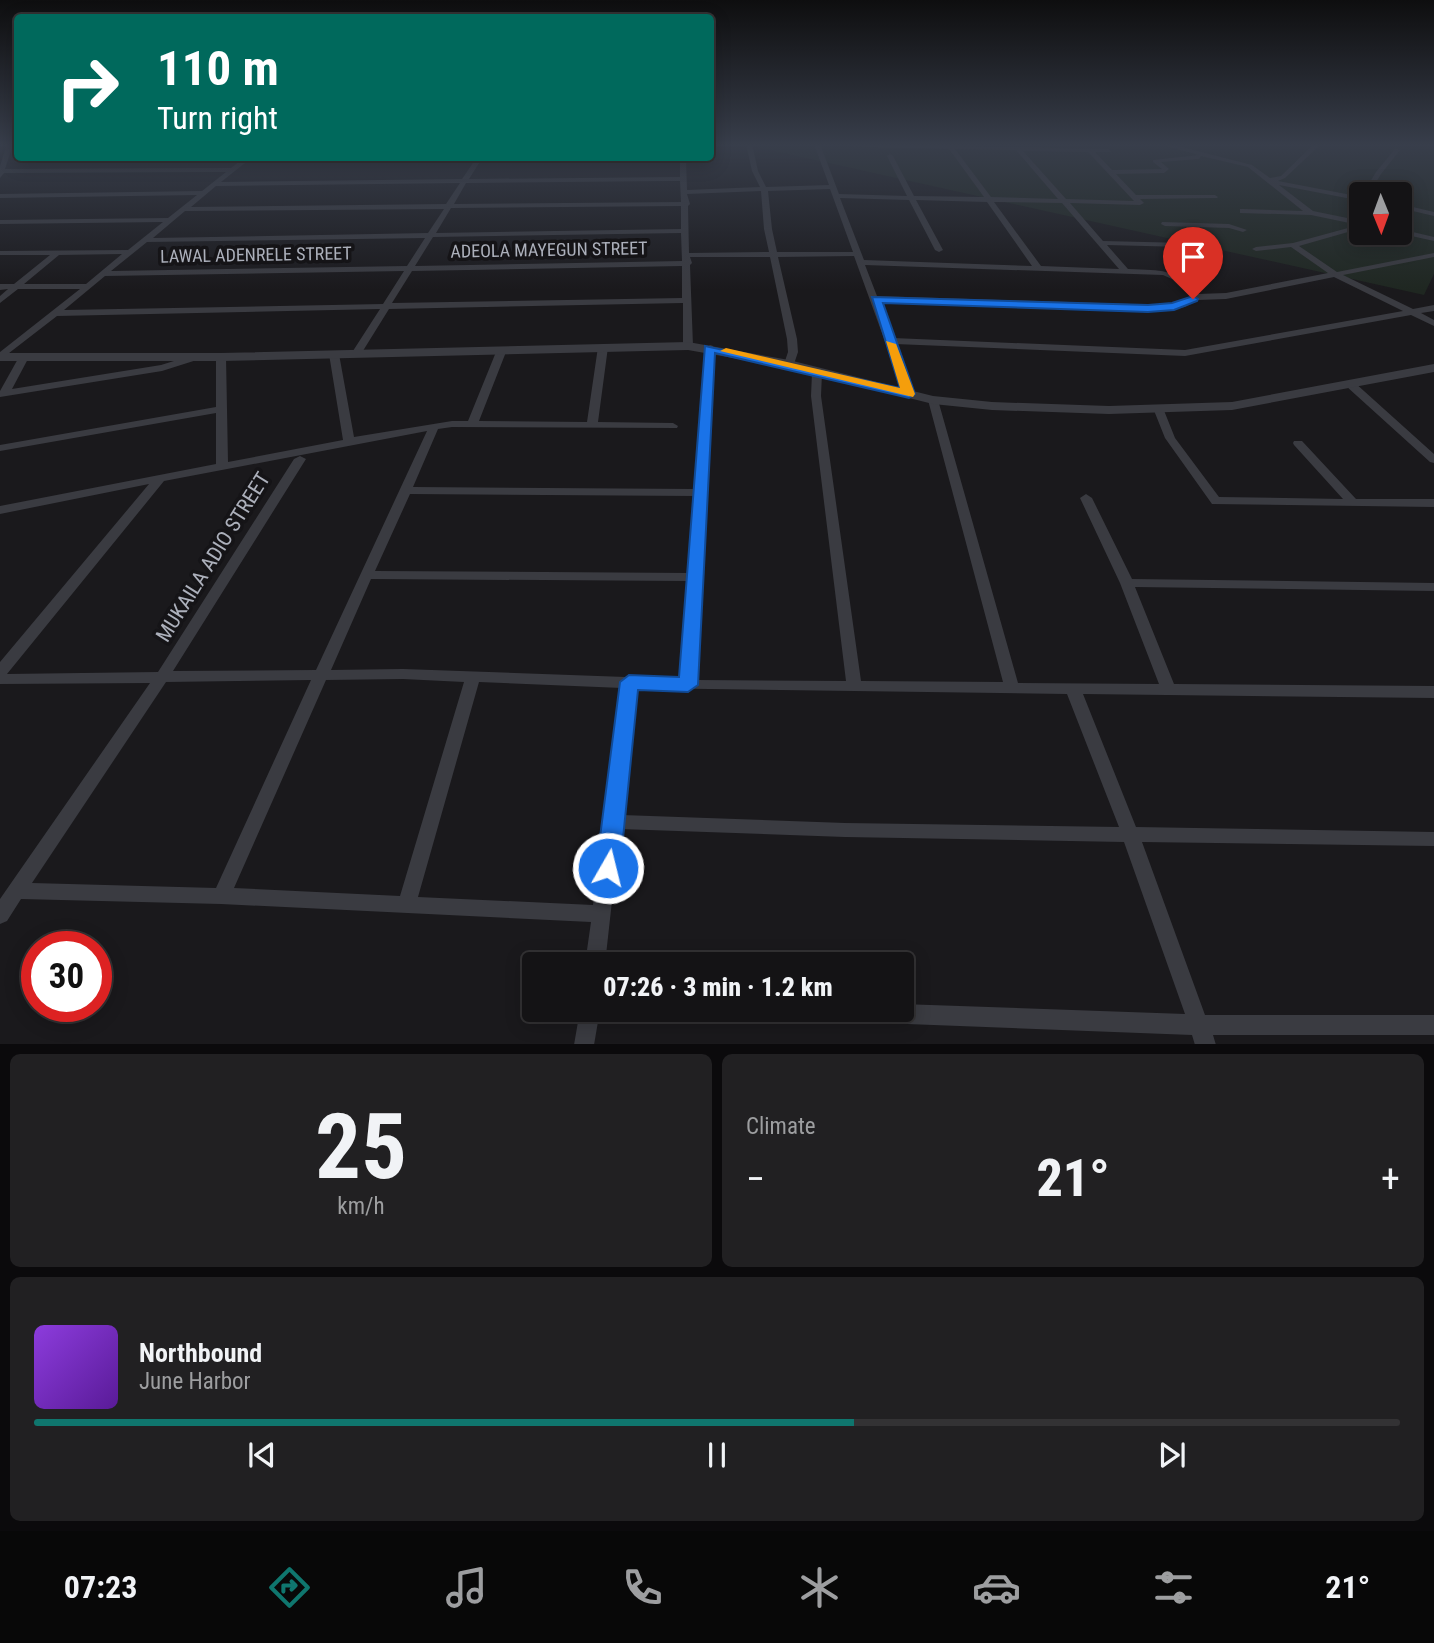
<!DOCTYPE html>
<html lang="en">
<head>
<meta charset="utf-8">
<style>
  body { margin:0; font-family:"Roboto Condensed",sans-serif; background:#212022; color:#f1f3f6; height:100vh; display:flex; flex-direction:column; font-size:26px; white-space:nowrap }
  * { box-sizing:border-box; margin:0 }
  p { font-size:23px; color:#9d9ea0 }
  .icon { flex:none; width:38px; height:38px; fill:none; stroke:currentColor; stroke-width:2; stroke-linecap:round; stroke-linejoin:round }
  .map { position:relative; height:1044px; overflow:hidden }
  .details { display:flex; flex-direction:column; gap:10px; padding:10px; background:#0b0a0c; flex:1 }
  .details>* { flex:none }
  .banner { position:absolute; left:14px; top:14px; width:700px; height:147px; border-radius:7px; box-shadow:0 4px 18px #0003,0 0 0 2px #333234; background:#00695c; color:#fff; overflow:hidden }
  .needle { width:46px; rotate:179deg }
  .controls { position:absolute; left:1349px; top:182px; display:grid; gap:14px }
  .controls a { display:grid; place-items:center; width:63px; height:63px; border-radius:7px; background:#141315; box-shadow:0 4px 18px #0003,0 0 0 2px #333234; font-size:35px }
  .speed { position:absolute; left:21px; top:931px; display:flex; gap:14px; font-size:35px; font-weight:700; text-align:center }
  .speed>* { display:grid; place-content:center; width:91px; height:91px; border-radius:50%; background:#141315; box-shadow:0 4px 18px #0003,0 0 0 2px #333234; line-height:1 }
  .speed .limit { border:10px solid #d22; background:#fff; color:#111 }
  .pin { position:absolute; display:grid; place-items:center; width:60px; height:60px; color:#fff; margin:-72px -30px; border-radius:50% 50% 50% 0; rotate:-45deg; box-shadow:0 0 7px #0007 }
  .pin .icon { rotate:45deg }
  .me { position:absolute; width:77px; margin:-38px; rotate:8deg; stroke-linejoin:round; filter:drop-shadow(0 0 5px #0008) }
  .turn { display:flex; align-items:center; gap:24px; height:147px; padding:0 28px; font-size:32px }
  .turn .icon { width:91px; height:91px; stroke-width:2.5 }
  .turn b { display:block; font-size:49px; line-height:60px }
  .big { font-size:52px; font-weight:800; line-height:1.1 }
  .details .widget { flex:1; display:flex; flex-direction:column; justify-content:center; gap:10px; min-width:0; padding:0 24px; border-radius:10px; background:#212022 }
  .details .dial { align-items:center; gap:0 }
  .dial b { font-size:91px; line-height:1 }
  .song { display:flex; align-items:center; gap:21px }
  .cover { width:84px; height:84px; border-radius:10px; background:linear-gradient(135deg,hsl(270 70% 55%),hsl(270 70% 35%)) }
  .played { height:7px; border-radius:4px; background:linear-gradient(90deg,#0f766e 60%,#333234 60%) }
  .keys { display:flex; justify-content:space-around; direction:ltr }
  .heat { display:flex; justify-content:space-between; align-items:center; font-size:38px; direction:ltr }
  .details .tiles { flex:1; display:grid; gap:10px; grid-template-columns:1fr 1fr }
  .widget:last-child { grid-column:span 2 }
  .trip { position:absolute; left:522px; top:952px; width:392px; height:70px; border-radius:7px; background:#141315; box-shadow:0 4px 18px #0003,0 0 0 2px #333234; font-weight:800; line-height:70px; text-align:center }
  .menu { display:flex; height:112px; justify-content:space-around; align-items:center; background:#080808; color:#9d9ea0 }
  .menu .icon { width:49px; height:49px }
  .menu .selected { color:#0f766e }
  .menu b { font-size:32px; color:#f1f3f6 }
  .map>svg:first-child { display:block }
  .green { fill:#1f2721; fill-rule:evenodd }
  .lines { fill:none; stroke-linecap:round; stroke-linejoin:round }
  .minor { fill:#3a3b41; fill-rule:evenodd }
  .tertiary { fill:#3a3b41; fill-rule:evenodd }
  .route { fill:#1a73e8; stroke:#114b97; stroke-width:2 }
  .slow { fill:#f59e0b }
  .labels { text-anchor:middle; stroke-width:7; stroke-linejoin:round; paint-order:stroke }
  .far-street-label { font-size:18px; fill:#acb0bb; stroke:#151417 }
  .street-label { font-size:21px; fill:#acb0bb; stroke:#151417 }
</style>
</head>
<body>
<div class="map">
<svg width="1434" height="1045" viewBox="0 0 1434 1045">
  <rect width="100%" height="100%" fill="#1a191c"/>
  <!-- green -->
  <path class="green" d="M743,144H1361C1383,150 1412,136 1434,147V274L1424,295ZM1362,194H1400V233H1362Z"/>
  <g class="lines">
    <!-- minor -->
    <path class="minor" d="M7,144H13L5,169L231,168L244,158H493L490,160H481L469,179L680,177V160H592L589,158H686L687,190L760,187L752,171L746,144H752L758,171L766,187L829,185L814,144H820L839,194L907,196L887,156L890,154L893,156L914,196L984,197L949,149L837,146L834,144L1109,149L1111,152H1095L1112,170L1162,169L1153,162V160L1199,155L1159,144H1170L1252,165L1270,178L1281,176L1314,144H1321L1285,178L1278,181L1362,197V201L1279,185L1313,211L1362,221V228L1299,246L1337,272L1434,253V257L1343,275L1413,309L1434,305V311L1421,313L1434,320V326L1411,315L1185,356L895,344L914,394L909,397L904,394L854,256L778,257L797,339L798,352L794,364L789,367L784,364L788,352L787,339L770,257H690L692,263L690,265L693,346L688,349L683,346V303L389,309L361,354L356,357L351,354L380,309L57,316L0,360V352L80,289H18L0,303V296L8,289L0,290V284H14L50,255H0V251L128,250L163,222L0,224V220L168,218L197,195L0,198V194L202,191L226,172L4,173L0,178V166ZM955,149L1016,150L1058,199L991,197ZM1023,151L1088,152L1134,201L1066,199ZM1201,156L1248,167L1303,211L1243,209H1240V213L1311,215L1359,225L1293,243L1256,247L1252,249L1256,251L1291,247L1328,273L1226,293L1198,294C1169,267 1166,271 1128,269L1107,245L1184,247L1188,245L1187,243L1103,241L1070,203L1140,205L1144,203L1140,199L1217,198L1218,197L1215,195H1136L1116,174L1164,173L1169,169L1161,162L1199,159ZM475,160L462,179L221,182L245,163ZM680,181L681,202L454,204L466,183ZM460,183L446,204L191,207L216,186ZM830,189L853,252H777L772,229L768,191ZM761,191L764,229L769,252L689,253L688,206L690,204L687,194ZM840,198L909,200L935,250L939,252L943,250L916,200L987,202L1032,266L864,260ZM994,202L1062,203L1119,269L1041,266ZM681,206V229L436,233L451,208ZM444,209L428,233L153,238L185,211ZM681,233L682,261L415,266L433,237ZM425,238L407,266L111,271L147,242ZM122,254L86,284H24L59,255ZM865,265L1163,275L1172,279L1191,297L1180,303L1163,305L877,296ZM682,266V298L392,303L412,271ZM404,271L383,304L64,310L105,276ZM1334,277L1403,311L1185,350L893,338L879,302L1163,311L1185,307L1198,300L1226,299Z
      M1395,149L1400,150L1381,174L1369,194H1363L1376,172Z
      M1400,204L1434,212V216L1400,208Z
      M1162,222L1229,224L1247,230L1243,232L1229,228L1165,226L1161,224Z
      M1400,229L1434,237V241L1398,233H1400Z
      M603,344L608,347L598,422L673,423L678,426L677,428L452,427L438,429L413,487L695,489L705,348L710,345L713,346L696,680L846,681L811,396L812,373L817,370L822,373L821,396L861,681L1003,682L928,400L933,397L938,400L1018,683L1159,684L1120,583L1080,498L1086,494L1092,498L1132,579L1434,583V591L1135,587L1174,684L1434,686V698L1083,694L1136,827L1434,832V846L1142,842L1205,1015H1434V1035H1213L1216,1045H1195L1192,1035L803,1020L796,1017L793,1010H901V1004L1185,1014L1124,842L845,837L620,829L605,964H585L591,922L221,904L21,899L7,921L0,924V899L150,683L0,684V662L149,484L0,514V506L216,464V413L0,451V445L216,407V357L221,354L226,357L228,462L343,440L329,354L334,351L339,354L354,437L452,421H468L496,352L501,349L506,352L479,421L587,422L598,347ZM427,431L316,670L173,671L306,459L300,456L294,459L158,672L7,674L164,481ZM410,494L694,496L689,573L375,571ZM371,579L688,581L681,679L403,669L331,670ZM403,679L464,682L400,896L234,888L326,680ZM311,680L216,888L32,883L166,682ZM479,682L622,688L593,905L418,897ZM637,688L1067,694L1119,827L845,823L622,815Z
      M200,353L203,354V358L162,371L0,397V391L19,357L24,354L29,357L12,389L161,365Z
      M1350,381L1354,382L1434,454V463L1430,462L1346,386L1345,384Z
      M1158,405L1163,408L1175,438L1219,497L1343,499L1294,445L1293,443L1294,441H1302L1356,499H1434V507L1212,504L1165,438L1153,408Z
      M580,1010H600L594,1045H574Z"/>
    <!-- tertiary -->
    <path class="tertiary" d="M688,342L789,360L933,396L992,402L1109,406L1232,402L1434,364V372L1232,410L1109,414L992,410L933,404L789,368L688,350L221,361H0V353H221Z"/>
  </g>
  <!-- sky -->
  <linearGradient id="sky" x2="0" y2="1"><stop stop-color="#0e0e0f"/><stop offset="0.5" stop-color="#383e4b"/><stop offset="1" stop-color="#383e4b" stop-opacity="0"/></linearGradient>
  <rect width="1434" height="290" fill="url(#sky)"/>
  <!-- route -->
  <path class="route" d="M1193,296L1198,299L1197,301L1174,310L1148,312L883,303L915,394L909,398L715,353L698,685L688,692L638,690L620,868L616,875L608,878L600,875L596,868L620,682L629,675L679,677L705,346L900,388L872,297L1148,305L1172,303Z"/>
  <!-- slow -->
  <path class="slow" d="M886,341L896,344L915,394L913,397L720,351L726,348L900,388Z"/>
  <g class="labels">
    <!-- far-street labels -->
    <g class="far-street-label">
      <text transform="translate(549 250) rotate(-1)" y="6">ADEOLA MAYEGUN STREET</text>
      <text transform="translate(256 255) rotate(-1)" y="6">LAWAL ADENRELE STREET</text>
    </g>
    <!-- street labels -->
    <g class="street-label">
      <text transform="translate(213 557) rotate(-58)" y="7">MUKAILA ADIO STREET</text>
    </g>
  </g>
</svg>
<div class="controls">
<a><svg class="needle" viewBox="-14 -14 28 28"><path d="M0-13l5 13h-10z" fill="#e53935"/><path d="M0 13l5-13h-10z" fill="#9d9ea0"/></svg></a>
</div>
<div class="speed"><div class="limit">30</div></div>
<div class="pin" style="left:1193px;top:299px;background:#d93025"><svg class="icon" aria-label="arrive" viewBox="0 0 24 24"><path d="M6 21V4h12l-3 4 3 4H6"/></svg></div>
<svg class="me" style="left:608px;top:868px" viewBox="-20 -20 40 40"><circle r="17" fill="#1a73e8" stroke="#fff" stroke-width="3"/><path d="M0-11L8 9 0 5-8 9z" fill="#fff"/></svg>
<div class="trip">07:26 · 3 min · 1.2 km</div>
<div class="banner">
<div class="turn"><svg class="icon" aria-label="right" viewBox="0 0 24 24"><path d="M7 20v-9h11M14 6l5 5-5 5"/></svg><div><b>110 m</b>Turn right</div></div>
</div>
</div>
<section class="details">
<div class="tiles">
<div class="widget dial"><b>25</b><p>km/h</p></div>
<div class="widget"><p>Climate</p>
<div class="heat"><a>−</a><b class="big">21°</b><a>+</a></div>
</div>
<div class="widget">
<div class="song"><i class="cover"></i><div><b>Northbound</b><p>June Harbor</p></div></div>
<div class="played"></div>
<div class="keys"><svg class="icon" aria-label="previous" viewBox="0 0 24 24"><path d="M18 5L8 12l10 7zM5 5v14"/></svg><svg class="icon" aria-label="pause" viewBox="0 0 24 24"><path d="M8 5v14M16 5v14"/></svg><svg class="icon" aria-label="next" viewBox="0 0 24 24"><path d="M6 5l10 7-10 7zM19 5v14"/></svg></div>
</div>
</div>
</section>
<nav class="menu">
<b>07:23</b>
<svg class="icon selected" aria-label="directions" viewBox="0 0 24 24"><path d="M12 3l9 9-9 9-9-9zM9 14v-3h6M13 9l2 2-2 2"/></svg>
<svg class="icon" aria-label="music" viewBox="0 0 24 24"><path d="M9 18V5l10-2v13"/><circle cx="6" cy="18" r="3"/><circle cx="16" cy="16" r="3"/></svg>
<svg class="icon" aria-label="phone" viewBox="0 0 24 24"><path d="M5 4h4l2 5-3 2q2 4 5 5l2-3 5 2v4C11 20 4 13 5 4z"/></svg>
<svg class="icon" aria-label="climate" viewBox="0 0 24 24"><path d="M12 3v18M4 7l16 10M4 17L20 7"/></svg>
<svg class="icon" aria-label="car" viewBox="0 0 24 24"><path d="M5 17H2v-5l4-1 3-4h7l3 4 3 1v5h-3M9 17h6M6 11h13"/><circle cx="7" cy="17" r="2"/><circle cx="17" cy="17" r="2"/></svg>
<svg class="icon" aria-label="filters" viewBox="0 0 24 24"><path d="M4 7h16M4 17h16"/><circle cx="9" cy="7" r="2"/><circle cx="15" cy="17" r="2"/></svg>
<b>21°</b>
</nav>
</body>
</html>
